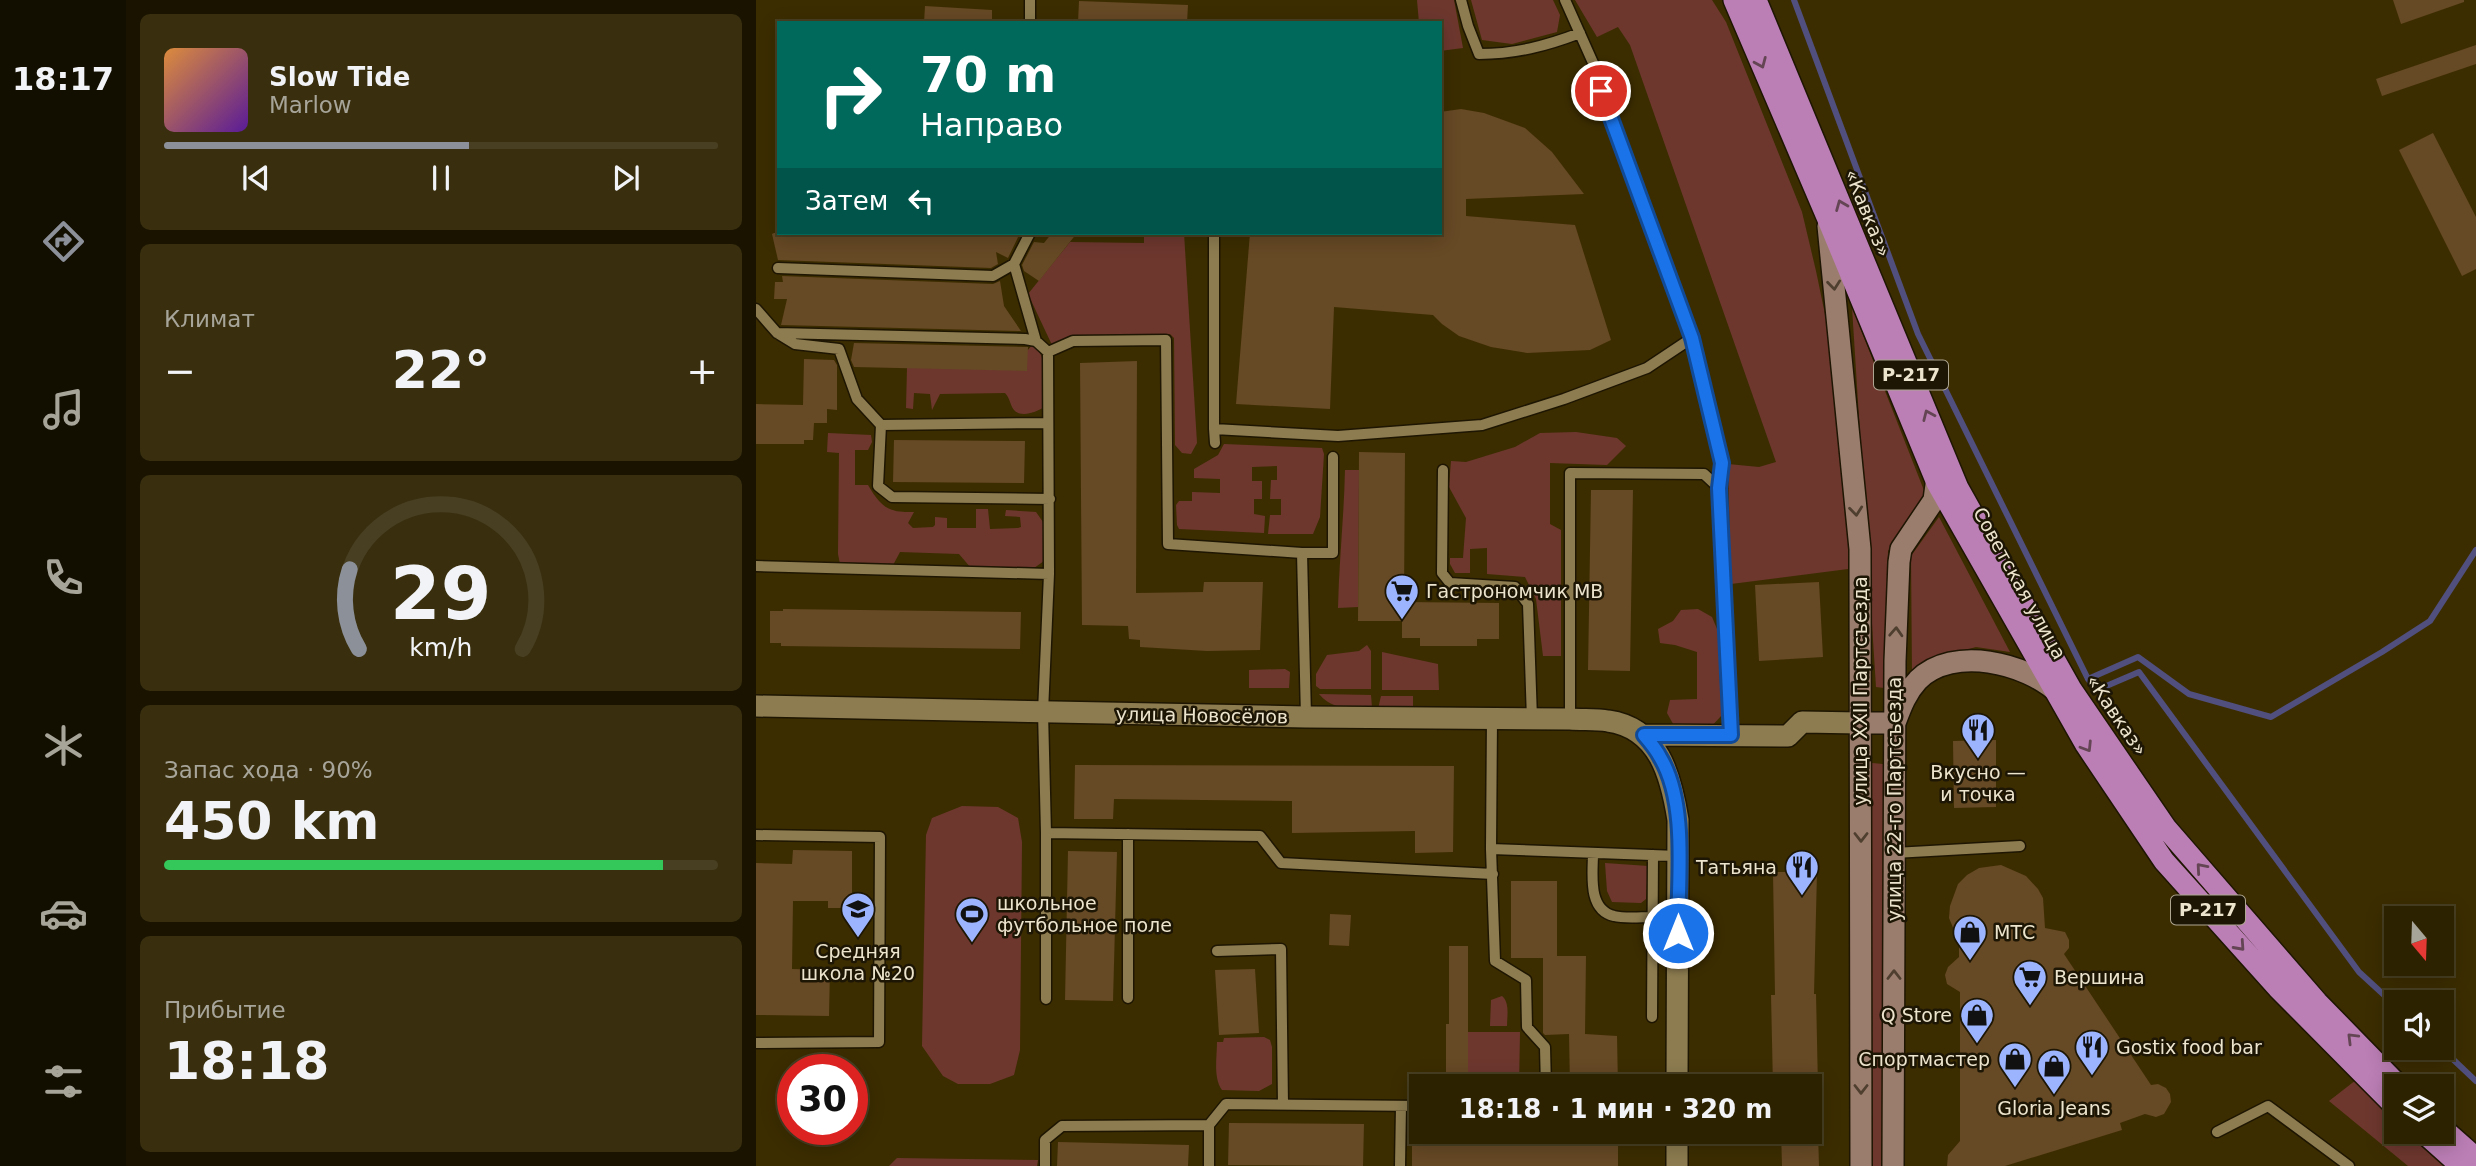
<!DOCTYPE html>
<html lang="ru">
<head>
<meta charset="utf-8">
<style>
  body { margin:0; font-family:"DejaVu Sans",sans-serif; background:#392f0f; color:#f1f3f6; height:100vh; display:flex; flex-direction:column; font-size:26px; white-space:nowrap }
  * { box-sizing:border-box; margin:0 }
  p { font-size:23px; color:#a7a499 }
  .icon { flex:none; width:38px; height:38px; fill:none; stroke:currentColor; stroke-width:2; stroke-linecap:round; stroke-linejoin:round }
  .map { position:relative; flex:1; overflow:hidden }
  .panel { display:flex; flex-direction:column; gap:14px; padding:14px; background:#191300; width:630px }
  .panel>* { flex:none }
  .banner { position:absolute; left:21px; top:21px; width:665px; height:214px; border-radius:0px; box-shadow:0 4px 18px #0003,0 0 0 2px #483f22; background:#00695c; color:#fff; overflow:hidden }
  .needle { width:46px; rotate:161deg }
  .fabs { position:absolute; left:1628px; top:906px; display:grid; gap:14px }
  .fabs a { display:grid; place-items:center; width:70px; height:70px; border-radius:0px; background:#2d2200; box-shadow:0 4px 18px #0003,0 0 0 2px #483f22; font-size:35px }
  .speed { position:absolute; left:21px; top:1054px; display:flex; gap:14px; font-size:35px; font-weight:700; text-align:center }
  .speed>* { display:grid; place-content:center; width:91px; height:91px; border-radius:50%; background:#2d2200; box-shadow:0 4px 18px #0003,0 0 0 2px #483f22; line-height:1 }
  .speed .limit { border:10px solid #d22; background:#fff; color:#111 }
  .pin { position:absolute; display:grid; place-items:center; width:60px; height:60px; color:#fff; margin:-30px; border:4px solid #fff; border-radius:50%; box-shadow:0 2px 7px #0007 }
  .me { position:absolute; width:77px; margin:-38px; rotate:0deg; stroke-linejoin:round; filter:drop-shadow(0 0 5px #0008) }
  .turn { display:flex; align-items:center; gap:24px; height:147px; padding:0 28px; font-size:32px }
  .turn .icon { width:91px; height:91px; stroke-width:2.5 }
  .turn b { display:block; font-size:49px; line-height:60px }
  .then { display:flex; align-items:center; height:66px; padding:0 28px; background:#0003; gap:14px; font-size:26px }
  .big { font-size:52px; font-weight:700; line-height:1.1 }
  .panel .tile { flex:1; display:flex; flex-direction:column; justify-content:center; gap:10px; min-width:0; padding:0 24px; border-radius:10px; background:#392f0f }
  .panel .dial { align-items:center; gap:0 }
  .dial svg { height:182px; overflow:visible; fill:none; stroke:#483f22; stroke-width:7; stroke-linecap:round; text-anchor:middle }
  .dial text { fill:#f1f3f6; stroke:none }
  .song { display:flex; align-items:center; gap:21px }
  .cover { width:84px; height:84px; border-radius:10px; background:linear-gradient(135deg,hsl(30 70% 55%),hsl(270 70% 35%)) }
  .played { height:7px; border-radius:4px; background:linear-gradient(90deg,#8c9099 55%,#483f22 55%) }
  .keys { display:flex; justify-content:space-around; direction:ltr }
  .heat { display:flex; justify-content:space-between; align-items:center; font-size:38px; direction:ltr }
  .charge { height:10px; border-radius:5px; background:linear-gradient(90deg,#34c759 90%,#483f22 0) }
  .trip { position:absolute; left:653px; top:1074px; width:413px; height:70px; border-radius:0px; background:#2d2200; box-shadow:0 4px 18px #0003,0 0 0 2px #483f22; font-weight:700; line-height:70px; text-align:center }
  main { display:flex; flex:1; min-height:0 }
  .dock { display:flex; flex-direction:column; width:126px; justify-content:space-around; align-items:center; background:#120e00; color:#a7a499 }
  .dock .icon { width:49px; height:49px }
  .dock .current { color:#8c9099 }
  .dock b { font-size:32px; color:#f1f3f6 }
  .map>svg:first-child { display:block }
  .green { fill:#6d372e }
  .lines { fill:none; stroke-linecap:round; stroke-linejoin:round }
  .stream { stroke:#504f7d; stroke-width:6 }
  .building { fill:#664925 }
  .lane-casing { stroke:#1e1602; stroke-width:13 }
  .street-casing { stroke:#1e1602; stroke-width:24 }
  .secondary-casing { stroke:#1e1602; stroke-width:24 }
  .highway-casing { stroke:#1e1602; stroke-width:24 }
  .lane { stroke:#8d7c50; stroke-width:10 }
  .street { stroke:#8d7c50; stroke-width:21 }
  .secondary { stroke:#9b7d6e; stroke-width:21 }
  .highway { stroke:#bb7eb5; stroke-width:21 }
  .oneway { stroke:#644554 }
  .oneway2 { stroke:#4f3f2f }
  .route-casing { stroke:#114b97; stroke-width:18 }
  .route { stroke:#1a73e8; stroke-width:12 }
  .labels { text-anchor:middle; stroke-width:5; stroke-linejoin:round; paint-order:stroke }
  .shield { fill:#1d1605; stroke:#afa691; stroke-width:2 }
  .shield-label { font-size:18px; font-weight:bold; fill:#ede4cd }
  .street-label { font-size:19px; fill:#ede4cd; stroke:#1d1605 }
  .poi-label { font-size:19px; fill:#ede4cd; stroke:#1d1605; text-anchor:start }
</style>
</head>
<body>
<main>
<nav class="dock">
<b>18:17</b>
<svg class="icon current" aria-label="directions" viewBox="0 0 24 24"><path d="M12 3l9 9-9 9-9-9zM9 14v-3h6M13 9l2 2-2 2"/></svg>
<svg class="icon" aria-label="music" viewBox="0 0 24 24"><path d="M9 18V5l10-2v13"/><circle cx="6" cy="18" r="3"/><circle cx="16" cy="16" r="3"/></svg>
<svg class="icon" aria-label="phone" viewBox="0 0 24 24"><path d="M5 4h4l2 5-3 2q2 4 5 5l2-3 5 2v4C11 20 4 13 5 4z"/></svg>
<svg class="icon" aria-label="climate" viewBox="0 0 24 24"><path d="M12 3v18M4 7l16 10M4 17L20 7"/></svg>
<svg class="icon" aria-label="car" viewBox="0 0 24 24"><path d="M5 17H2v-5l4-1 3-4h7l3 4 3 1v5h-3M9 17h6M6 11h13"/><circle cx="7" cy="17" r="2"/><circle cx="17" cy="17" r="2"/></svg>
<svg class="icon" aria-label="filters" viewBox="0 0 24 24"><path d="M4 7h16M4 17h16"/><circle cx="9" cy="7" r="2"/><circle cx="15" cy="17" r="2"/></svg>
</nav>
<section class="panel">
<div class="tile">
<div class="song"><i class="cover"></i><div><b>Slow Tide</b><p>Marlow</p></div></div>
<div class="played"></div>
<div class="keys"><svg class="icon" aria-label="previous" viewBox="0 0 24 24"><path d="M18 5L8 12l10 7zM5 5v14"/></svg><svg class="icon" aria-label="pause" viewBox="0 0 24 24"><path d="M8 5v14M16 5v14"/></svg><svg class="icon" aria-label="next" viewBox="0 0 24 24"><path d="M6 5l10 7-10 7zM19 5v14"/></svg></div>
</div>
<div class="tile"><p>Климат</p>
<div class="heat"><a>−</a><b class="big">22°</b><a>+</a></div>
</div>
<div class="tile dial"><svg viewBox="0 0 100 80">
<path d="M14 69A42 42 0 1 1 86 69"/>
<path d="M14 69A42 42 0 0 1 10 34" stroke="#8c9099"/>
<text x="50" y="56" font-size="32" font-weight="700">29</text>
<text x="50" y="72" font-size="11">km/h</text>
</svg></div>
<div class="tile"><p>Запас хода · 90%</p><b class="big">450 km</b><div class="charge"></div></div>
<div class="tile"><p>Прибытие</p><b class="big">18:18</b></div>
</section>
<div class="map">
<svg width="1720" height="1166" viewBox="0 0 1720 1166">
  <rect width="100%" height="100%" fill="#3c2d00"/>
  <!-- green -->
  <path class="green" d="M661,0H698L707,48L684,51V23H663Z
    M715,0H797L804,15L801,32L756,44L726,40Z
    M819,0H956L970,22L1046,212L1060,271L1077,353L1092,532V569L975,584L972,464L1003,467L1020,462L874,45L862,27L841,37Z
    M388,233H428L441,443L435,454L426,453L419,445L418,338L414,334L325,336L296,345L272,294L314,242L388,243Z
    M1096,307L1169,493L1132,551L1128,688L1120,687Z
    M276,345C294,355 288,388 288,407C281,412 265,418 258,410C254,405 254,398 249,393L184,394L176,410L174,394L158,393L157,409L150,408L151,368L272,350Z
    M820,432L861,438L870,446L851,465L794,463V524L805,530V656H787L780,599L769,577L731,574V548L714,549V573H699L694,564V558H707L710,518L693,487L695,461L710,462L759,447L784,433Z
    M72,433L115,435L116,442L112,450H99V485H112C125,507 132,513 158,512L152,523L157,528L177,527L179,525V517L191,518V528H220V509H232L234,529L262,528L265,527L264,517L249,516L250,510L280,512L287,522L288,561L278,568H215L203,554L144,552L136,567L84,564L82,554L83,453L71,452Z
    M468,444L566,448L568,454L564,517L557,534H512L514,515H525V499H514L515,480H521V466L496,467V481H506V499H498V514L509,516L508,533L423,529L421,525L420,505L423,501H436V492L464,493V479L438,478V469L462,455Z
    M589,470H603L602,607L582,608C583,561 588,517 589,470Z
    M1183,517L1254,652L1220,647L1184,657L1156,675L1155,556Z
    M942,609L956,617L964,636L963,670L966,715L953,729H920L911,713L914,700L941,699V652L919,645L904,643L902,629L917,621L925,610Z
    M611,645L615,651V689H564L560,686V674L571,655L603,651Z
    M626,652L682,664L683,690H626Z
    M529,669L534,672L533,688H493V670Z
    M563,694L615,695L616,708C596,708 577,711 563,694Z
    M625,696H657V709H622Z
    M1116,763L1127,764L1131,1166H1115Z
    M206,806L242,807L262,818L266,842L264,1050L258,1075L234,1084H202L187,1076L166,1046L170,835L176,818Z
    M849,863L892,866L890,899L885,903L856,902L851,891Z
    M746,996C754,1003 751,1016 751,1026H734L735,1000Z
    M712,1032H764L763,1087H712Z
    M508,1037L514,1040L516,1047V1084L503,1091L466,1090C457,1078 461,1057 461,1042H467L468,1038Z
    M1600,1080L1640,1119V1132H1654L1689,1166H1652L1573,1101Z
    M141,1158L282,1160L281,1166H133Z"/>
  <g class="lines">
    <!-- stream -->
    <path class="stream" d="M1038,0L1162,334L1332,679L1341,690L1383,672L1603,972L1640,1006
      M1332,679L1382,657L1433,694L1515,717L1626,652L1674,621L1720,550
      M1685,1048L1720,1081"/>
  </g>
  <!-- building -->
  <path class="building" d="M1637,0H1708V2L1645,24Z
    M323,1L432,5L431,23H322Z
    M169,6L236,10V23H168Z
    M1720,45V64L1626,96L1620,79Z
    M705,109L728,113L769,128L796,152L828,194L710,199V216L819,225L855,340L834,350L771,353L735,347L703,336L686,324L677,315L578,307L574,409L480,404L494,233H684V112Z
    M1677,133L1720,217V269L1706,276L1643,150Z
    M18,233H264L252,258L240,252L242,264L235,268L22,260L16,234Z
    M296,233H321L283,281L268,271L266,265L278,242L288,243Z
    M26,276L237,284L244,281L248,306L265,331L25,325L31,299H18L19,282H27Z
    M98,343L268,347H272L271,371L98,367L95,360Z
    M48,359L78,360L81,365V410L71,409V423H58L57,440H48V444H0V404L47,405Z
    M381,361L380,593L447,592L448,582H507L504,650L451,651L384,647V640L373,639L372,626L326,625L324,363Z
    M138,440L269,441L268,483L137,482Z
    M603,452L649,453L648,602L743,603V639H721V646H664V638H646V621H602Z
    M835,490H877L874,671L832,670Z
    M1063,582L1067,657L1003,661L999,585Z
    M27,609L265,612L264,649L25,646V643H14V611H27Z
    M1240,740V807L1198,808L1197,741Z
    M319,765L698,766L697,852L659,853V831L536,833V801L358,799L357,819H318Z
    M37,850L96,851V908H72V901H37L36,969L74,970L73,1016L0,1015V863L36,864Z
    M312,851L361,852L357,1001L309,1000Z
    M1245,865L1270,876L1282,889L1287,898L1289,928L1309,932L1313,940V948L1308,954L1395,1085L1402,1084L1410,1088L1414,1094L1415,1102L1408,1114L1400,1117L1389,1114L1364,1123L1366,1130L1249,1166H1191L1192,1155L1204,1141V992L1191,984L1189,975L1192,967L1203,957V942L1193,918L1194,906L1202,884L1211,875L1223,868Z
    M1017,872H1061L1058,994H1060L1062,1087H1017L1015,995H1019Z
    M755,881H801V956H830L829,1034L861,1036L862,1087H814L813,1034L789,1035L787,1033V958H755Z
    M574,914L595,915L593,946L573,945Z
    M693,946H712V1087H690V1024H693Z
    M499,969L503,1033L463,1035L459,970Z
    M473,1123L608,1124L607,1166L472,1165Z
    M815,1132H862V1166H656V1143L815,1142Z
    M1025,1132H1062L1063,1166H1026Z
    M302,1142L433,1145L432,1166H301Z"/>
  <g class="lines">
    <!-- lane casing -->
    <g class="lane-casing">
      <path id="lane" d="M274,0V23
        M705,0L712,26L723,54C759,54 790,46 824,33
        M809,0L838,65L848,105L936,338L966,463L963,488
        M274,233L258,264L280,341
        M458,233V429
        M22,268L237,276L258,264
        M0,309L21,333L39,344L83,349L101,399L125,425
        M21,333L269,339L280,341L292,352
        M291,423L125,425L122,486L136,497L294,499
        M459,443L458,429L582,436L726,425L808,399L891,368L936,338
        M687,470L686,573L694,583L759,587L772,604L776,719
        M0,566L293,574L287,712L290,833L504,836L525,863L737,874
        M293,574L292,352L317,341L410,340L412,544L546,553
        M550,717L546,553H577V457
        M814,719V473L948,474L963,488L975,735
        M290,833V999
        M0,835L124,837L123,1042L0,1043
        M735,849L736,718
        M837,853C837,873 831,910 858,916C869,919 885,917 897,917
        M1138,853L1264,846
        M461,951L525,949L527,1104
        M372,998V834
        M896,1017L897,855
        M790,1087L789,1047L771,1027L770,980L739,961L735,849L922,856
        M1461,1132L1512,1106L1593,1166
        M289,1166V1140L306,1126L453,1125L470,1104L665,1106
        M453,1166V1125
        M644,1166L645,1106"/>
    </g>
    <!-- street casing -->
    <g class="street-casing">
      <path id="street" d="M0,706L550,717L814,719C827,720 840,719 852,721C903,728 915,776 922,820L921,1087
        M888,735L1032,736L1046,722L1104,723
        M921,1166V1132"/>
    </g>
    <!-- secondary casing -->
    <g class="secondary-casing">
      <path id="secondary" d="M1072,226L1104,549L1105,1166
        M1104,723H1139C1145,707 1150,693 1162,680C1197,645 1270,663 1302,693
        M1137,1166L1139,661L1143,562L1145,549L1178,500L1182,470"/>
    </g>
    <!-- highway casing -->
    <g class="highway-casing">
      <path id="highway" d="M978,0L1071,217L1181,483L1330,745L1408,861L1522,988L1640,1107
        M1000,0L1202,488L1315,689L1410,828L1561,1002L1644,1087
        M1685,1127L1720,1158
        M1667,1132L1705,1166"/>
    </g>
    <!-- lane -->
    <use href="#lane" class="lane"/>
    <!-- street -->
    <use href="#street" class="street"/>
    <!-- secondary -->
    <use href="#secondary" class="secondary"/>
    <!-- highway -->
    <use href="#highway" class="highway"/>
  </g>
  <!-- one-way arrows -->
  <defs><path id="oneway-chevron" d="M-2-3.5L2.5 0L-2 3.5" fill="none" stroke-width="1.6" stroke-linecap="round" stroke-linejoin="round" transform="scale(1.75)"/></defs>
  <g class="oneway">
    <use href="#oneway-chevron" transform="translate(1005 63) rotate(67)"/>
    <use href="#oneway-chevron" transform="translate(1085 205) rotate(-112)"/>
    <use href="#oneway-chevron" transform="translate(1172 415) rotate(-114)"/>
    <use href="#oneway-chevron" transform="translate(1331 747) rotate(58)"/>
    <use href="#oneway-chevron" transform="translate(1445 868) rotate(-131)"/>
    <use href="#oneway-chevron" transform="translate(1484 946) rotate(48)"/>
    <use href="#oneway-chevron" transform="translate(1596 1038) rotate(-135)"/>
  </g>
  <g class="oneway2">
    <use href="#oneway-chevron" transform="translate(1078 285) rotate(84)"/>
    <use href="#oneway-chevron" transform="translate(1100 511) rotate(84)"/>
    <use href="#oneway-chevron" transform="translate(1140 632) rotate(-87)"/>
    <use href="#oneway-chevron" transform="translate(1105 837) rotate(90)"/>
    <use href="#oneway-chevron" transform="translate(1138 975) rotate(-90)"/>
    <use href="#oneway-chevron" transform="translate(1105 1089) rotate(90)"/>
  </g>
  <g class="lines">
    <!-- route casing -->
    <g class="route-casing">
      <path id="route" d="M845,91L936,338L966,463L963,488L975,735H888C894,742 900,749 904,757C932,803 922,880 922,933"/>
    </g>
    <!-- route -->
    <use href="#route" class="route"/>
  </g>
  <!-- icons -->
  <defs>
    <g id="supermarket-pin" transform="scale(1.75)"><path d="M0 17L-7.5 6A9.5 9.5 0 1 1 7.5 6Z" fill="#9cb4fd" stroke="#1d1605"/><path d="M-6-5.5h2.5l.6 2H6L4.5 2H-2.5L-4.4-4H-6ZM-1.5 3.2a1.3 1.3 0 1 0 .1 0ZM3 3.2a1.3 1.3 0 1 0 .1 0Z" fill="#111"/></g>
    <g id="restaurant-pin" transform="scale(1.75)"><path d="M0 17L-7.5 6A9.5 9.5 0 1 1 7.5 6Z" fill="#9cb4fd" stroke="#1d1605"/><path d="M-5-6h1v4h1v-4h1v4h1v-4h1v5L-1.5 .5V6h-2V.5L-5-1ZM5-6V6H3V1.5H1.5Q1.5-4 5-6Z" fill="#111"/></g>
    <g id="school-pin" transform="scale(1.75)"><path d="M0 17L-7.5 6A9.5 9.5 0 1 1 7.5 6Z" fill="#9cb4fd" stroke="#1d1605"/><path d="M0-5L7-2L0 1L-7-2ZM-4 1L0 2.5L4 1V4Q0 6-4 4Z" fill="#111"/></g>
    <g id="stadium-pin" transform="scale(1.75)"><path d="M0 17L-7.5 6A9.5 9.5 0 1 1 7.5 6Z" fill="#9cb4fd" stroke="#1d1605"/><path d="M0-5a6.5 5 0 1 0 0 10a6.5 5 0 1 0 0-10ZM-3.5-1.8h7v3.6h-7Z" fill="#111"/></g>
    <g id="shop-pin" transform="scale(1.75)"><path d="M0 17L-7.5 6A9.5 9.5 0 1 1 7.5 6Z" fill="#9cb4fd" stroke="#1d1605"/><path d="M-5-2.5h2.3a2.7 3.5 0 0 1 5.4 0H5L5.5 6h-11ZM-1.5-2.5h3a1.5 2.3 0 0 0-3 0Z" fill="#111"/></g>
  </defs>
  <g fill-rule="evenodd">
    <use href="#supermarket-pin" x="646" y="591"/>
    <use href="#restaurant-pin" x="1222" y="730"/>
    <use href="#restaurant-pin" x="1046" y="867"/>
    <use href="#school-pin" x="102" y="909"/>
    <use href="#stadium-pin" x="216" y="914"/>
    <use href="#shop-pin" x="1214" y="932"/>
    <use href="#supermarket-pin" x="1274" y="977"/>
    <use href="#shop-pin" x="1221" y="1015"/>
    <use href="#restaurant-pin" x="1336" y="1047"/>
    <use href="#shop-pin" x="1259" y="1059"/>
    <use href="#shop-pin" x="1298" y="1066"/>
  </g>
  <g class="labels">
    <!-- shield labels -->
    <g class="shield">
      <rect x="1118" y="360.5" width="74" height="29" rx="5"/>
      <rect x="1415" y="895.5" width="74" height="29" rx="5"/>
    </g>
    <g class="shield-label">
      <text x="1155" y="381">Р-217</text>
      <text x="1452" y="916">Р-217</text>
    </g>
    <!-- street labels -->
    <g class="street-label">
      <text transform="translate(1112 213) rotate(68)" y="7">«Кавказ»</text>
      <text transform="translate(1264 583) rotate(61)" y="7">Советская улица</text>
      <text transform="translate(1104 691) rotate(-90)" y="7">улица XXII Партсъезда</text>
      <text transform="translate(446 715) rotate(1)" y="7">улица Новосёлов</text>
      <text transform="translate(1361 715) rotate(56)" y="7">«Кавказ»</text>
      <text transform="translate(1138 799) rotate(-90)" y="7">улица 22-го Партсъезда</text>
    </g>
    <!-- poi labels -->
    <g class="poi-label">
      <text x="670" y="598">Гастрономчик МВ</text>
      <text x="1222" y="779" text-anchor="middle">Вкусно —<tspan x="1222" dy="22">и точка</tspan></text>
      <text x="1021" y="874" text-anchor="end">Татьяна</text>
      <text x="241" y="910">школьное<tspan x="241" dy="22">футбольное поле</tspan></text>
      <text x="1238" y="939">МТС</text>
      <text x="102" y="958" text-anchor="middle">Средняя<tspan x="102" dy="22">школа №20</tspan></text>
      <text x="1298" y="984">Вершина</text>
      <text x="1196" y="1022" text-anchor="end">Q Store</text>
      <text x="1360" y="1054">Gostix food bar</text>
      <text x="1234" y="1066" text-anchor="end">Спортмастер</text>
      <text x="1298" y="1115" text-anchor="middle">Gloria Jeans</text>
    </g>
  </g>
</svg>
<div class="fabs">
<a><svg class="needle" viewBox="-14 -14 28 28"><path d="M0-13l5 13h-10z" fill="#e53935"/><path d="M0 13l5-13h-10z" fill="#a7a499"/></svg></a>
<a><svg class="icon" aria-label="sound" viewBox="0 0 24 24"><path d="M4 9h4l5-4v14l-5-4H4zM17 9q2 3 0 6"/></svg></a>
<a><svg class="icon" aria-label="layers" viewBox="0 0 24 24"><path d="M12 4l9 5-9 5-9-5zM3 14l9 5 9-5"/></svg></a>
</div>
<div class="speed"><div class="limit">30</div></div>
<div class="pin" style="left:845px;top:91px;background:#d93025"><svg class="icon" aria-label="arrive" viewBox="0 0 24 24"><path d="M6 21V4h12l-3 4 3 4H6"/></svg></div>
<svg class="me" style="left:922px;top:933px" viewBox="-20 -20 40 40"><circle r="17" fill="#1a73e8" stroke="#fff" stroke-width="3"/><path d="M0-11L8 9 0 5-8 9z" fill="#fff"/></svg>
<div class="trip">18:18 · 1 мин · 320 m</div>
<div class="banner">
<div class="turn"><svg class="icon" aria-label="right" viewBox="0 0 24 24"><path d="M7 20v-9h11M14 6l5 5-5 5"/></svg><div><b>70 m</b>Направо</div></div>
<div class="then">Затем<svg class="icon" aria-label="left" viewBox="0 0 24 24"><path d="M17 20v-9H6M10 6l-5 5 5 5"/></svg></div>
</div>
</div>
</main>
</body>
</html>
